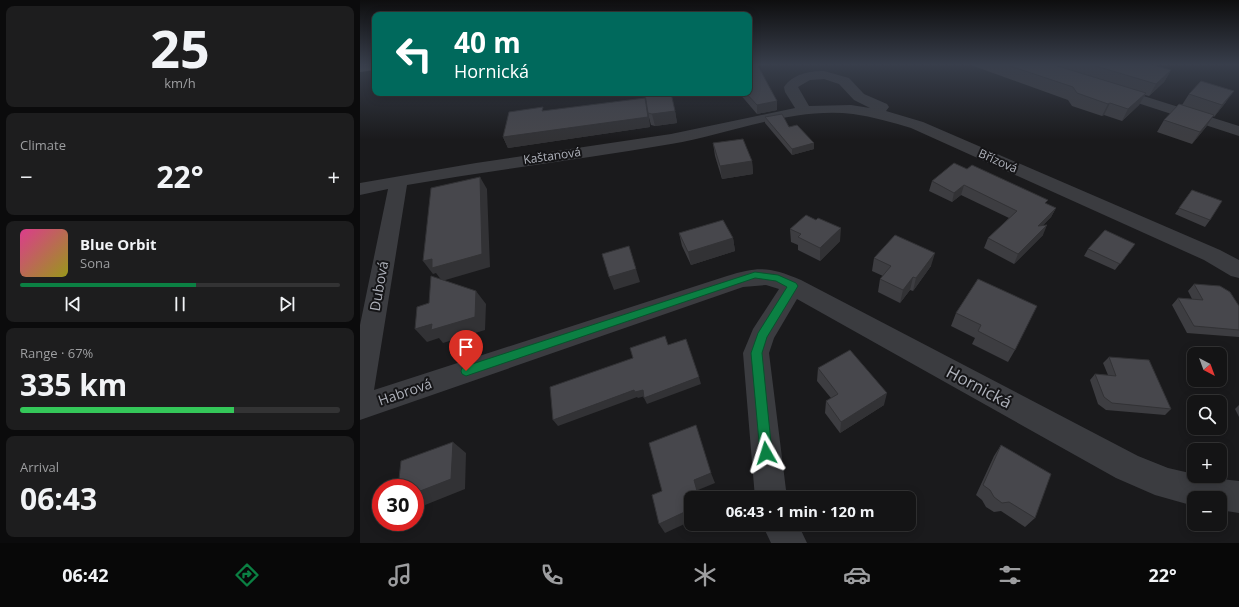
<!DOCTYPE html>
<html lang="en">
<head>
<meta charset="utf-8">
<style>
  body { margin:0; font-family:"Open Sans",sans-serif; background:#1d1d1e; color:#f1f3f6; height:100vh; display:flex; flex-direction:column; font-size:15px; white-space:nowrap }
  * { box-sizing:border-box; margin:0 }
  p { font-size:13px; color:#9d9ea0 }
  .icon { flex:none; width:22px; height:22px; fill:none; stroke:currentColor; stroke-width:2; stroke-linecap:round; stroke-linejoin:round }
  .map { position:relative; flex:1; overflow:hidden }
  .panel { display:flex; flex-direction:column; gap:6px; padding:6px; background:#0b0b0c; width:360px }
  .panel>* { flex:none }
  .banner { position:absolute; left:12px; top:12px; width:380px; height:84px; border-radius:8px; box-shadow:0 2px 10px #0003,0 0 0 1px #333334; background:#00695c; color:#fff; overflow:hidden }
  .needle { width:26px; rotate:139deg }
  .buttons { position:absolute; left:827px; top:347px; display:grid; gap:8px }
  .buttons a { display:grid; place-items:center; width:40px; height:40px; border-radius:8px; background:#141415; box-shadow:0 2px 10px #0003,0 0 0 1px #333334; font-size:20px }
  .speed { position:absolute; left:12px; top:479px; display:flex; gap:8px; font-size:20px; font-weight:700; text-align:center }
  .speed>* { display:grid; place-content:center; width:52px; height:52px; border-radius:50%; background:#141415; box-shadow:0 2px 10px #0003,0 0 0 1px #333334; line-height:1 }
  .speed .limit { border:6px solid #d22; background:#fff; color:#111 }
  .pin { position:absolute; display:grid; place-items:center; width:34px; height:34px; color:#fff; margin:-41px -17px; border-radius:50% 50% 50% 0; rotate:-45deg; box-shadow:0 0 4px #0007 }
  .pin .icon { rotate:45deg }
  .me { position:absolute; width:44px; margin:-22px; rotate:354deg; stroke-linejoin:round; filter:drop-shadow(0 0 3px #0008) }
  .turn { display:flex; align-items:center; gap:14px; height:84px; padding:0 16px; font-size:18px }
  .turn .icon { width:52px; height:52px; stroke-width:2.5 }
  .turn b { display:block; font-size:28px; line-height:34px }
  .big { font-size:30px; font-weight:700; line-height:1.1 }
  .panel .tile { flex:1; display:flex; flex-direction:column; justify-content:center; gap:6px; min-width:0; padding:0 14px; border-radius:8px; background:#1d1d1e }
  .panel .dial { align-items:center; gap:0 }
  .dial b { font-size:52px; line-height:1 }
  .song { display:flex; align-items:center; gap:12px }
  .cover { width:48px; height:48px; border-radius:6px; background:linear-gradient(135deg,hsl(330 70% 55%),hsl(60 70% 35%)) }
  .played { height:4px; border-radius:2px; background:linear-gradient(90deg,#0b8043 55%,#333334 55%) }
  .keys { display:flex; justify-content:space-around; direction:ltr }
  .heat { display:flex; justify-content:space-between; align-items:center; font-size:22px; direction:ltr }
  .charge { height:6px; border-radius:3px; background:linear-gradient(90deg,#34c759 67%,#333334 0) }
  .trip { position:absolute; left:324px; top:491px; width:232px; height:40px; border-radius:8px; background:#141415; box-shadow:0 2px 10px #0003,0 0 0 1px #333334; font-weight:700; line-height:40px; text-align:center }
  .dock { display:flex; height:64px; justify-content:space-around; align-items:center; background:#080808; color:#9d9ea0 }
  .dock .icon { width:28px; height:28px }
  .dock .active { color:#0b8043 }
  .dock b { font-size:18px; color:#f1f3f6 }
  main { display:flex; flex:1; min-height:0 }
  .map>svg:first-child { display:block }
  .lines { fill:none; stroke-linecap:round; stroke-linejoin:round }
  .minor { fill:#3b3c40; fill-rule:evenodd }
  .primary { fill:#58595f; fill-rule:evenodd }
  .wall { fill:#3d3d41 }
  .shaded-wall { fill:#323235 }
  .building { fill:#47474c; stroke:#323235 }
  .route { fill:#0b8043; stroke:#07532c }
  .labels { text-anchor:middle; stroke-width:4; stroke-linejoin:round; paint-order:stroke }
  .far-street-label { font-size:12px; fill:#aeb1ba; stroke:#151517 }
  .street-label { font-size:14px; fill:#aeb1ba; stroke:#151517 }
  .near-street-label { font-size:17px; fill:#aeb1ba; stroke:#151517 }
</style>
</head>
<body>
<main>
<section class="panel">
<div class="tile dial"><b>25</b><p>km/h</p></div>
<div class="tile"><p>Climate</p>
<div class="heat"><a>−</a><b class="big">22°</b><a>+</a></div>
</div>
<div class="tile">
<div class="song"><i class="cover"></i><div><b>Blue Orbit</b><p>Sona</p></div></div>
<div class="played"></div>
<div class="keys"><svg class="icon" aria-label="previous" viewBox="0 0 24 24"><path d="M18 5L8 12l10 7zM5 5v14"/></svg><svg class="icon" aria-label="pause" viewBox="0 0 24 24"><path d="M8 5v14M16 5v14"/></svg><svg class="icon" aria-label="next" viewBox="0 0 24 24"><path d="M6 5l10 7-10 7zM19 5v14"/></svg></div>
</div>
<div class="tile"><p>Range · 67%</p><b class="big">335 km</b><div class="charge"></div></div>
<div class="tile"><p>Arrival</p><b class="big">06:43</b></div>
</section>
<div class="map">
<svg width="879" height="543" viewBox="0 0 879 543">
  <rect width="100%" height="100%" fill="#1a1a1c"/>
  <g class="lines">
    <!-- minor -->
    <path class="minor" d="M464,71L489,78L504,94L527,104L529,107L526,111L563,122L860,250L879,260V278L871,276L844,260L551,128C532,122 513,117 493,114C432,107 370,134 311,144C223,159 135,170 47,185L14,390L367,276C399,266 410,267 441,280L778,456L808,468L834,474V476L879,481V513L860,510V498H834V506L795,495L756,478L437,299L414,338L409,353L427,498H395L383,353L393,329L419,289L406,285L383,287L0,420V325L28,189L0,195V183L116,163L311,134L435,108L425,92L424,87C433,74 449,71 464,71ZM464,79L479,84L494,100L510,108L491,105L449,106L438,87L450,80Z
      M755,87L879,126V136L750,94L748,91L750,88Z
      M402,524H438L447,543H411Z"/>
    <!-- primary -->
    <path class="primary" d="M0,64H15V70L0,72Z"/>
  </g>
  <!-- wall -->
  <path class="wall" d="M608,64H789L811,70L804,82L789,96L785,95L779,105L762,121L744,115L742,116L712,106L708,100Z
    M379,93H389L417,101V110L397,114Z
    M829,94L866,102L854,117L853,116L846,127L832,144L797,132L804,120L822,105Z
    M184,111H315L317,123L295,126L291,125L288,114L290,127L148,148L143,137Z
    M405,117L429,127L454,149L432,155L405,123Z
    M353,143L392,161L393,174L362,179L355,156Z
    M607,169L696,208L691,217L683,225V235L654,264L624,248L628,238L649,218L601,195L592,202L569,191L572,181Z
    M832,190L850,220L845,227L815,214Z
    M430,229L480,241L460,261L438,250V245L431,242Z
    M319,233L373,238L375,251L331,265L322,246Z
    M775,244L755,270L724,256L728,249Z
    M514,258L571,266L553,291L550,290L540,303L518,292L520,279L523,276L512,271Z
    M618,279L655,350L648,362L612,344L615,338L591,326L596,313Z
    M834,284L879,306V337L827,333L812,305L818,298L832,299L828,291Z
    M749,357L811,409L805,415L746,410L738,404L730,380L735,374L748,375L743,363Z
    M458,368L524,405L480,433L465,413L466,401L471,398L457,381Z
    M879,405V417L875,409Z
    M641,445L675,518L665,527L641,511L634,512L626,507L622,500L616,495L634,456Z"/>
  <!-- shaded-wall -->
  <path class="shaded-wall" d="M811,70L804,82L789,96L796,84Z
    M874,91L866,102L854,117L862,105Z
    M786,93L779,105L762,121L768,109Z
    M285,98L288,108L290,127L148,148L143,137Z
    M417,101V110L397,114V105Z
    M750,103L744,115L742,116L748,104Z
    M315,111L317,123L295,126L292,114Z
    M854,115L846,127L832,144L840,132Z
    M454,143V149L432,155V149Z
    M392,161L393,174L362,179L360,166Z
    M120,177L127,189L130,267L82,281L76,273L73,274L63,261Z
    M604,185L601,195L592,202L594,193Z
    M696,208L691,217L674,235L678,226Z
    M687,225L683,235L654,264L658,254Z
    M481,228L480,241L460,261V248Z
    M373,238L375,251L331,265L328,252Z
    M269,246L280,282L254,290L249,277Z
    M575,253L571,266L553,291L556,278Z
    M553,277L550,290L540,303L543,290Z
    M116,291L126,304L125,330L83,343L79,338L67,342L55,329L72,324Z
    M339,377L341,384L287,404L284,398Z
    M274,390H283L285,396L278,398L277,397L198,426L193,420Z
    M527,393L524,405L480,433L481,422Z
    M93,442L106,453L105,489L55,509V493Z
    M351,473L355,483L338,490L340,498H339L334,480Z
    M331,509V521L305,533L299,524Z"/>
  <!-- building -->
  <path class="building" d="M389,64H397L417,101L397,105L386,93H389Z
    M644,64H691L786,93L768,109L750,103L748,104L717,93L713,87Z
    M729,64H789L811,70L796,84Z
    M841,81L874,91L862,105L829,94Z
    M294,93H311L315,111L292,114L288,113L285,94Z
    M285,98L288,117L143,137L149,112L183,107L182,111Z
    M819,104L854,115L840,132L804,120Z
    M422,114L429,127L437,125L454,143L432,149L405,117Z
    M383,139L392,161L360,166L353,143Z
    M594,163L607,169L612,165L688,200L685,203L696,208L678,226L687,225L658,254L628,238L657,211L604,185L594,193L572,181Z
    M120,177L122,254L72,268V259L63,261L71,188Z
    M832,190L862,201L850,220L819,208Z
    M446,215L456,220L458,218L481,228L460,248L438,237L441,234L430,229Z
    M363,220L373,238L328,252L319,233Z
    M745,230L775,244L760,264L728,249Z
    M535,235L575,253L556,278L553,277L543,290L520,279L531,266L514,258Z
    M269,246L276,269L249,277L242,254Z
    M71,276L116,291L115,317L71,330L72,324L55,329L57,307L69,303Z
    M618,279L677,306L655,350L618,331L621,325L596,313Z
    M834,284L860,286L870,292L879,306V330L834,326L818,298L843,300Z
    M305,336L308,345L326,339L339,377L284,398L283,390L275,392L274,390L193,420L190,387L273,358L270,348Z
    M490,350L527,393L481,422L466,401L478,394L458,368Z
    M749,357L789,360L811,409L752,403L744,397L735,374L756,376Z
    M336,425L351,473L334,480L339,498H331V509L299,524L292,495L302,491L289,443Z
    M93,442L91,479L55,493V488H38L41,461Z
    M641,445L691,474L675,518L649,502L642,503L634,497L630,490L623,485Z"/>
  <!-- sky -->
  <linearGradient id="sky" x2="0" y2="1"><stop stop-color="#0e0e0f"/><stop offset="0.46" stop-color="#383e4b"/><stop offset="1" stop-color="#383e4b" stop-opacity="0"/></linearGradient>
  <rect width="879" height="140" fill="url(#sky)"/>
  <!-- route -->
  <path class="route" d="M395,272L418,275L436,283L438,286L407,337L402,353L412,453L411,457L406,459L402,457L400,453L391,353L398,333L427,287L416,281L395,278L106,376L102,374L101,371L102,368L106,366Z"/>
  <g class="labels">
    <!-- far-street labels -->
    <g class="far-street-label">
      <text transform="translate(192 156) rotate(-8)" y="4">Kaštanová</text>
      <text transform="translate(638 161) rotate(24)" y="4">Břízová</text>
    </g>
    <!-- street labels -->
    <g class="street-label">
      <text transform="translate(19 286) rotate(-80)" y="5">Dubová</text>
      <text transform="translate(45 392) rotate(-19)" y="5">Habrová</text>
    </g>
    <!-- near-street labels -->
    <g class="near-street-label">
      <text transform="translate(619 387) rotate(28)" y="6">Hornická</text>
    </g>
  </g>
</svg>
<div class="buttons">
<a><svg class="needle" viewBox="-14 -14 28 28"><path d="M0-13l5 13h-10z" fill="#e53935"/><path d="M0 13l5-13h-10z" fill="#9d9ea0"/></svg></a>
<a><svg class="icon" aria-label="search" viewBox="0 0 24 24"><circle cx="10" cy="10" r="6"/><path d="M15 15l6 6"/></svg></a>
<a>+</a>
<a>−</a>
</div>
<div class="speed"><div class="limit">30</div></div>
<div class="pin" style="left:106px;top:371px;background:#d93025"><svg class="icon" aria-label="arrive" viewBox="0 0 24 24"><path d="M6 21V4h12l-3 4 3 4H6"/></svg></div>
<svg class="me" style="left:406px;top:453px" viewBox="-20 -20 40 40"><path d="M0-17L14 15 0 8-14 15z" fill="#0b8043" stroke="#fff" stroke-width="4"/></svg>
<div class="trip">06:43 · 1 min · 120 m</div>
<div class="banner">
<div class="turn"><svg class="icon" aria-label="left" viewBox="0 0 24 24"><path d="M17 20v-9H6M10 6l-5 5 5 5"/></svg><div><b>40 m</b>Hornická</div></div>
</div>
</div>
</main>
<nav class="dock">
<b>06:42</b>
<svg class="icon active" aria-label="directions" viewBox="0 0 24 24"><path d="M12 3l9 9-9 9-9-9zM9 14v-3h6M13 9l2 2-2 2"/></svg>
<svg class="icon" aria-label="music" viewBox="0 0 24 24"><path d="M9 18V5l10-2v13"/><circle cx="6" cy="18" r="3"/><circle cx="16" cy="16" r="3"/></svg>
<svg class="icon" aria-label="phone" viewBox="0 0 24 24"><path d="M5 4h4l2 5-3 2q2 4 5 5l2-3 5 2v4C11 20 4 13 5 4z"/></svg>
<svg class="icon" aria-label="climate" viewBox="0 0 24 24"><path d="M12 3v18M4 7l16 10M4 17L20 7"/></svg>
<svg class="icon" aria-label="car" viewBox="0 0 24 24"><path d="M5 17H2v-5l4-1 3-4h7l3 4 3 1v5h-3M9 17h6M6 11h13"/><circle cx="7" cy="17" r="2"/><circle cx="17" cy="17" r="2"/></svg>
<svg class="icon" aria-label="filters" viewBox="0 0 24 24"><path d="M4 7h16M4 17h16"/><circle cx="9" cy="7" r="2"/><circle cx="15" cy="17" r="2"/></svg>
<b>22°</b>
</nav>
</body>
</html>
